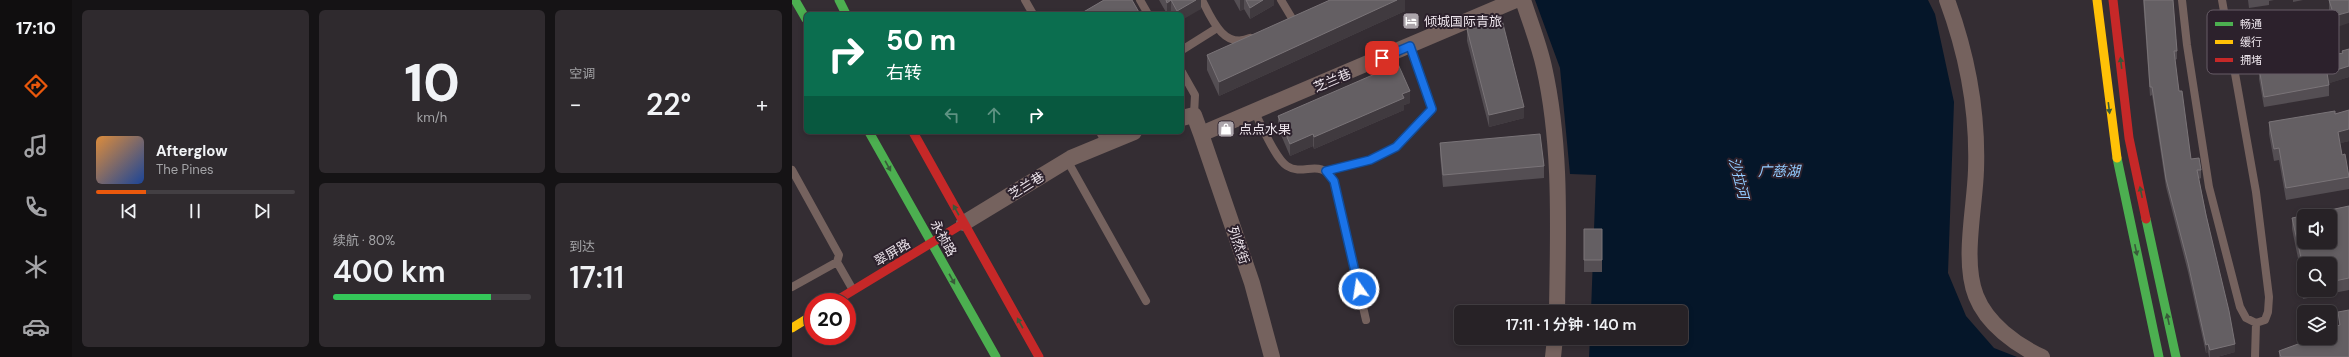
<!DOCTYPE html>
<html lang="zh">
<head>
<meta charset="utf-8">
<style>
  body { margin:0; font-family:"DM Sans","Noto Sans SC",sans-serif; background:#2f2a2e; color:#f1f3f6; height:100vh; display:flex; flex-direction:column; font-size:15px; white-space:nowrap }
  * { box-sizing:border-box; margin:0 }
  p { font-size:13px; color:#a4a4a7 }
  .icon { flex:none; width:22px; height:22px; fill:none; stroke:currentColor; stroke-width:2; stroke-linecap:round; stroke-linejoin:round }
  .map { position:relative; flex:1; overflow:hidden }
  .side { display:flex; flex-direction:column; gap:10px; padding:10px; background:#151315; width:720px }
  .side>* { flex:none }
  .top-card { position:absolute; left:12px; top:12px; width:380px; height:122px; border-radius:6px; box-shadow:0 2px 6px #0003,0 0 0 1px #433f43; background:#0b6e4f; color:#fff; overflow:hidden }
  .controls { position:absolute; left:1505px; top:209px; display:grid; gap:8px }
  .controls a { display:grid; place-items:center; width:40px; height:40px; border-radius:6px; background:#272226; box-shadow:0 2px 6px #0003,0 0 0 1px #433f43; font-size:20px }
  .speed { position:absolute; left:12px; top:293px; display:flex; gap:8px; font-size:20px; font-weight:700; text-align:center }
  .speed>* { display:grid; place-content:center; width:52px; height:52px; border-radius:50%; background:#272226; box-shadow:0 2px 6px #0003,0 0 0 1px #433f43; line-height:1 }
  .speed .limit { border:6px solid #d22; background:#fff; color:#111 }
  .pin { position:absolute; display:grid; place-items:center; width:34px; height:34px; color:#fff; margin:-17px; border-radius:8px; box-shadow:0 2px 6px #0006 }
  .me { position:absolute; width:44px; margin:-22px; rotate:347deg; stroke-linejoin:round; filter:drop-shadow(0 0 3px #0008) }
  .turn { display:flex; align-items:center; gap:14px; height:84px; padding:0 16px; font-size:18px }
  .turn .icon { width:52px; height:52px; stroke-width:2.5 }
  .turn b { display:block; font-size:28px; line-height:34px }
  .lanes { display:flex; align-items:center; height:38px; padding:0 16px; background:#0003; justify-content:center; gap:20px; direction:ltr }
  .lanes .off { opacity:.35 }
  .big { font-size:30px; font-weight:600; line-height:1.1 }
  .side .card { flex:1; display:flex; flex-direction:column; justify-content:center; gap:6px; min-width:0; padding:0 14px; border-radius:6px; background:#2f2a2e }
  .side .dial { align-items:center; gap:0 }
  .dial b { font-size:52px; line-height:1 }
  .song { display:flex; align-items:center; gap:12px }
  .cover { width:48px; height:48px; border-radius:6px; background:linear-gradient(135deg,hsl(30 70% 55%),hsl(220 70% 35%)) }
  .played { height:4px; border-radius:2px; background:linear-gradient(90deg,#ea580c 25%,#433f43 25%) }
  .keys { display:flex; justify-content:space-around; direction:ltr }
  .heat { display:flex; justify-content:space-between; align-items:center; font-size:22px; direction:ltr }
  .charge { height:6px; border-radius:3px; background:linear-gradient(90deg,#34c759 80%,#433f43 0) }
  .side .tiles { flex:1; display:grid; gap:10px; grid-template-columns:repeat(3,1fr) }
  .card:first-child { grid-row:span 2 }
  .trip { position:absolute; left:662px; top:305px; width:234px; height:40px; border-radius:6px; background:#272226; box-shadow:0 2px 6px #0003,0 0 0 1px #433f43; font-weight:600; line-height:40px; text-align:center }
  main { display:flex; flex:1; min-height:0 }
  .menu { display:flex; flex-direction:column; width:72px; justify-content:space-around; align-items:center; background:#100e0f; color:#a4a4a7 }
  .menu .icon { width:28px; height:28px }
  .menu .selected { color:#ea580c }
  .menu b { font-size:18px; color:#f1f3f6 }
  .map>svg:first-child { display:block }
  .water { fill:#051629 }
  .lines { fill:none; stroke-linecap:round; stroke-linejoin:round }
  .lane { stroke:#75625e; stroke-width:8 }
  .street { stroke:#75625e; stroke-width:16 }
  .fast { stroke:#4caf50; stroke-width:9 }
  .slow { stroke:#ffc107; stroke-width:9 }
  .jam { stroke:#c62828; stroke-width:9 }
  .wall { fill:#544e53; fill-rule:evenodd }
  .shaded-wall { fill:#403a3f }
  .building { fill:#645f63; stroke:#7a7478; fill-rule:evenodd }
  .oneway { fill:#395a3a }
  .route-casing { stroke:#114b97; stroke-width:10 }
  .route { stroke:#1a73e8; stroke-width:7 }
  .labels { text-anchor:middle; stroke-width:4; stroke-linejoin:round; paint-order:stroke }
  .poi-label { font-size:13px; fill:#ede5ec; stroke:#2c212c; text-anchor:start }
  .street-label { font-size:13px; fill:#ede5ec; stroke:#2c212c }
  .water-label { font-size:14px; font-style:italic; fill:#93cbff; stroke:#2c212c }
  .key { fill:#2c212c; stroke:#665c66; stroke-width:1 }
  .key-label { font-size:11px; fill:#ede5ec }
</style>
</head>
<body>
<main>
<nav class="menu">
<b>17:10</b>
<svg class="icon selected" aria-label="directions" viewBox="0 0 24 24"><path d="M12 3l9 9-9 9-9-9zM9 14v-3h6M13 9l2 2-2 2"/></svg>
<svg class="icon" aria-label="music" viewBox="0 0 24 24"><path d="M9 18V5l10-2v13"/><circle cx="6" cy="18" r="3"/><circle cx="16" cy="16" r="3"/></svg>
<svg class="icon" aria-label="phone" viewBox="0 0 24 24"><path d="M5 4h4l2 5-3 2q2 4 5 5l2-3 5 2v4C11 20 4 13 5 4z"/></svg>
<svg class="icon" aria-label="climate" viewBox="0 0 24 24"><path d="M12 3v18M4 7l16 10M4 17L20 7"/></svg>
<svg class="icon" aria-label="car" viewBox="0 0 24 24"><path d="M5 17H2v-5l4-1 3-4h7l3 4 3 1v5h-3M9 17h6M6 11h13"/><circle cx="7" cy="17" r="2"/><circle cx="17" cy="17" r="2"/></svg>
</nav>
<section class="side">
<div class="tiles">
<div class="card">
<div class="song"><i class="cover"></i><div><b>Afterglow</b><p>The Pines</p></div></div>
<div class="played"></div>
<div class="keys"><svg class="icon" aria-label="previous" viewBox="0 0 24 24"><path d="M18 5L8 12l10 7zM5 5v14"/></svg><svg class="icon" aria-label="pause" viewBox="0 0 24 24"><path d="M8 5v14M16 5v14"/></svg><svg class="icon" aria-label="next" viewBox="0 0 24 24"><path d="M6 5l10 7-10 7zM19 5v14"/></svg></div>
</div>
<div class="card dial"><b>10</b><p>km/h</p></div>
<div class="card"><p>空调</p>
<div class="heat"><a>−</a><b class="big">22°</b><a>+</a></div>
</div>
<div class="card"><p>续航 · 80%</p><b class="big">400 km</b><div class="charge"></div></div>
<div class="card"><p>到达</p><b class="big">17:11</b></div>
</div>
</section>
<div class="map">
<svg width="1557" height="357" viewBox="0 0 1557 357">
  <rect width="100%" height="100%" fill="#342d33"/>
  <!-- water -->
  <path class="water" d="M743,0H1136L1143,14L1162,102L1156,273L1174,316L1202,348L1225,357H797L798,338H889V312H799L804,175L778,174L768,68Z"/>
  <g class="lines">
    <!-- lane -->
    <path class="lane" d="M233,0L241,14
      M348,0L356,14
      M410,0C419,18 432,50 458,38
      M489,0L501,20
      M1390,0L1395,45L1417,187L1448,307L1454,318L1464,323L1473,320L1476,312L1477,297L1464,192L1430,0
      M390,50L425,28
      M390,72L403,95L402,115
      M463,113C470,126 483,158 495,166C512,177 528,157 542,181L574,320
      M308,132L314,143
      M275,160L354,301
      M0,170L47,255L45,262L61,290
      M534,171L578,160L604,147L640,109L618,46
      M0,287L45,262
      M1463,357L1464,323"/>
    <!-- street -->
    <path class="street" d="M731,0C738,22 747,44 752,67C770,147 766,230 765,312
      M1155,0C1175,54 1186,112 1184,170C1183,207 1170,261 1184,296C1195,324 1224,345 1250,357
      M390,118L402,115L409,134L724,0
      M409,134L460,283L480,357
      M172,223L279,158L342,132
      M761,357L763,338"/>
    <!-- fast -->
    <path class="fast" d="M3,0L14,19
      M47,0L54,14
      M77,132L204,357
      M1325,158L1367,357
      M1354,219L1384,357"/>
    <!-- slow -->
    <path class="slow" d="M1305,0L1325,158
      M0,328L21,315"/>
    <!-- jam -->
    <path class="jam" d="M1321,0L1337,138L1354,219
      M121,132L247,357
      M42,302L172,223"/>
  </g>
  <!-- wall -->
  <path class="wall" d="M367,0H409V9L390,14H380L379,12L375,14Z
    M442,0H482V5L458,19L452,9L448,11Z
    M613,0V11L427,96L415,70V55Z
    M1351,0H1381L1385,51V59L1383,60L1387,91L1399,159L1409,170V178L1407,179L1443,352L1425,357H1417L1416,352L1414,353L1396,272L1374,187L1360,95L1358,96Z
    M1456,0H1482L1477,1V5L1457,8Z
    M1501,0H1511L1501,2Z
    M1537,0H1557L1542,28L1537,12Z
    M675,29L732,118L697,127L675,41Z
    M1557,49V77L1537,83V96L1472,107L1467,79V68L1550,53V51Z
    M618,103L612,105V110L522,149L521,146L498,156L486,128V116Z
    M1557,110V141L1548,143L1550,155L1557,177V189L1494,200L1487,160L1482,161L1477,134V122L1543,114Z
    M648,143L752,166V178L651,187L648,155Z
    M1557,206V290L1511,299L1506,275V263H1507L1500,229V218ZM1512,264H1538V290H1512Z
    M810,229V272H792V260Z
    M1546,312L1557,357H1487V351L1516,341V338H1538L1547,325Z"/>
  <!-- shaded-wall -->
  <path class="shaded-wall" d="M379,0V12L375,14V3Z
    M404,0H409V9L390,20V14H385V11Z
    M448,0H452V9L448,11Z
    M471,0H482V5L458,19V8Z
    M605,0H613V11L427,96V82Z
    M1557,12V23L1542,28V16Z
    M1557,66V77L1535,84V73Z
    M618,91V103L612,105V110L522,149V137Z
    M732,107V118L697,127V115Z
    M1557,129V141L1546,144V132Z
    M521,134V146L498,156V144Z
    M1416,344V352L1414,353V345Z
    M1443,344V352L1425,357H1418V350Z"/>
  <!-- building -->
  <path class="building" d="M312,0H340L348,14H288Z
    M374,0H404L385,11L379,0L375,3Z
    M454,0H471L458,8Z
    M538,0H605L427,82L415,55Z
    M1352,0H1381L1385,51H1382L1387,91H1390L1399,159L1407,158L1409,170H1405L1414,215L1437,311L1443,344L1418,350L1416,344L1414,345L1396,263L1374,179L1360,87H1358Z
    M1537,0H1557V12L1542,16Z
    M710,20L732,107L697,115L675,29Z
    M1557,49V66L1535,73L1537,85L1472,97L1467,68L1551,53L1550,51Z
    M606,64L618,91L610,94L612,98L522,137L521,134L498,144L486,116Z
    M1557,110V129L1546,132L1550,155L1553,154L1557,177L1494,188L1487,148L1482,149L1477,122L1543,111V114Z
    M748,134L752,166L651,175L648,143Z
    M1557,206V278L1538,282V264H1512V287H1511L1506,263L1510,262L1500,218ZM1512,216H1538V242H1512Z
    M792,229H810V260H792Z
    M1557,310V357H1489L1487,351L1517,340L1516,338H1538V328L1548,325L1546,312Z"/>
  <!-- one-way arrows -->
  <defs><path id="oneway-solid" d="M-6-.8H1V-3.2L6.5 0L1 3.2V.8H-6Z"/></defs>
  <g class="oneway">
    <use href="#oneway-solid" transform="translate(1329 63) rotate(-97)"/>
    <use href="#oneway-solid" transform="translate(1317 108) rotate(83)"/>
    <use href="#oneway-solid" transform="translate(96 166) rotate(61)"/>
    <use href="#oneway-solid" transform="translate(1349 192) rotate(-102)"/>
    <use href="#oneway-solid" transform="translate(164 210) rotate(-119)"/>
    <use href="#oneway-solid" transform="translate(1344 250) rotate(78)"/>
    <use href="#oneway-solid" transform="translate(160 279) rotate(61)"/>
    <use href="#oneway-solid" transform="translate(1376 319) rotate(-102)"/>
    <use href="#oneway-solid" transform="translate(228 323) rotate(-119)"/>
  </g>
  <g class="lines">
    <!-- route casing -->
    <g class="route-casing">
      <path id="route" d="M567,289L542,181L534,171L578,160L604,147L640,109L618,46L590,58"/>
    </g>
    <!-- route -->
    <use href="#route" class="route"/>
  </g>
  <!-- icons -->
  <defs>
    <g id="hotel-square" transform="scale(0.9)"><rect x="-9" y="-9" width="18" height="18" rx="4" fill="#aca5ab" stroke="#2c212c"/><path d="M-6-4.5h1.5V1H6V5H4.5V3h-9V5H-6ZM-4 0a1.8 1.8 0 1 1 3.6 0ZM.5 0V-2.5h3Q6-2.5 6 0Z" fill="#fff"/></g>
    <g id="shop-square" transform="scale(0.9)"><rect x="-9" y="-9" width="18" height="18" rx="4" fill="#aca5ab" stroke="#2c212c"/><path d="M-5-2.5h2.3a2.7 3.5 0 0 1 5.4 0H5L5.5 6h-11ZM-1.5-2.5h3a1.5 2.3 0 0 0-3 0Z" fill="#fff"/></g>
  </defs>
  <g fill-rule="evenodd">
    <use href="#hotel-square" x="619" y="21"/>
    <use href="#shop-square" x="434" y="129"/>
  </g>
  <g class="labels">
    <!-- poi labels -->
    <g class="poi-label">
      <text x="632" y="26">倾城国际青旅</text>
      <text x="447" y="134">点点水果</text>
    </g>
    <!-- street labels -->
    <g class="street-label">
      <text transform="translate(540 80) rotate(-23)" y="5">芝兰巷</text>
      <text transform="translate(234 185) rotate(-32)" y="5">芝兰巷</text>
      <text transform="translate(152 238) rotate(61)" y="5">永祯路</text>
      <text transform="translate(447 245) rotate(71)" y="5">列然街</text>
      <text transform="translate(100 252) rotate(-31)" y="5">翠屏路</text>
    </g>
    <!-- water labels -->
    <g class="water-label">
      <text x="987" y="176">广慈湖</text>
      <text transform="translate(947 178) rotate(76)" y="5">沙拉河</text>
    </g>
  </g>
  <!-- legend -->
  <rect x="1415" y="10" width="132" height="64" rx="6" class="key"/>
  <rect x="1423" y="22" width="18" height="4" fill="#4caf50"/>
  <rect x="1423" y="40" width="18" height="4" fill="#ffc107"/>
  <rect x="1423" y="58" width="18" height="4" fill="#c62828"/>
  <g class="key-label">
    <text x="1448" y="28">畅通</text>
    <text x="1448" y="46">缓行</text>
    <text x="1448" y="64">拥堵</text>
  </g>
</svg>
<div class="controls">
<a><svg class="icon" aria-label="sound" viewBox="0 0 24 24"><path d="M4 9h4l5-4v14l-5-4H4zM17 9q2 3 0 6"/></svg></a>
<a><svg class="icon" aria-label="search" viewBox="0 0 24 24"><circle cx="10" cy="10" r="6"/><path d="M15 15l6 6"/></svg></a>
<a><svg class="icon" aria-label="layers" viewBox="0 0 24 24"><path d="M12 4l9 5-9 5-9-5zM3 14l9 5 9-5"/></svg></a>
</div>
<div class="speed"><div class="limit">20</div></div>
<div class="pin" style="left:590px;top:58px;background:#d93025"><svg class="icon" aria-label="arrive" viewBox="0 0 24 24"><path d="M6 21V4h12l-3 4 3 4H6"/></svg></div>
<svg class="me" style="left:567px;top:289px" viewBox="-20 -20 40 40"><circle r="17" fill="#1a73e8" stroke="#fff" stroke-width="3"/><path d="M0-11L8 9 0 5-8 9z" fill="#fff"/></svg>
<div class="trip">17:11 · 1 分钟 · 140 m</div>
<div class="top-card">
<div class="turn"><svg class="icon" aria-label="right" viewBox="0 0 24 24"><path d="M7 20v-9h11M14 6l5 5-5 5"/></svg><div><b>50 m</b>右转</div></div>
<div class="lanes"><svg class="icon off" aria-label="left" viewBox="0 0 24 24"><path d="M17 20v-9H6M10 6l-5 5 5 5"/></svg><svg class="icon off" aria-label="ahead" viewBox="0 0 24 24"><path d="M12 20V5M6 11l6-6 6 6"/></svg><svg class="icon" aria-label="right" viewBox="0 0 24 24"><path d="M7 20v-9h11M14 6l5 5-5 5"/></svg></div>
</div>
</div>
</main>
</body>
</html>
